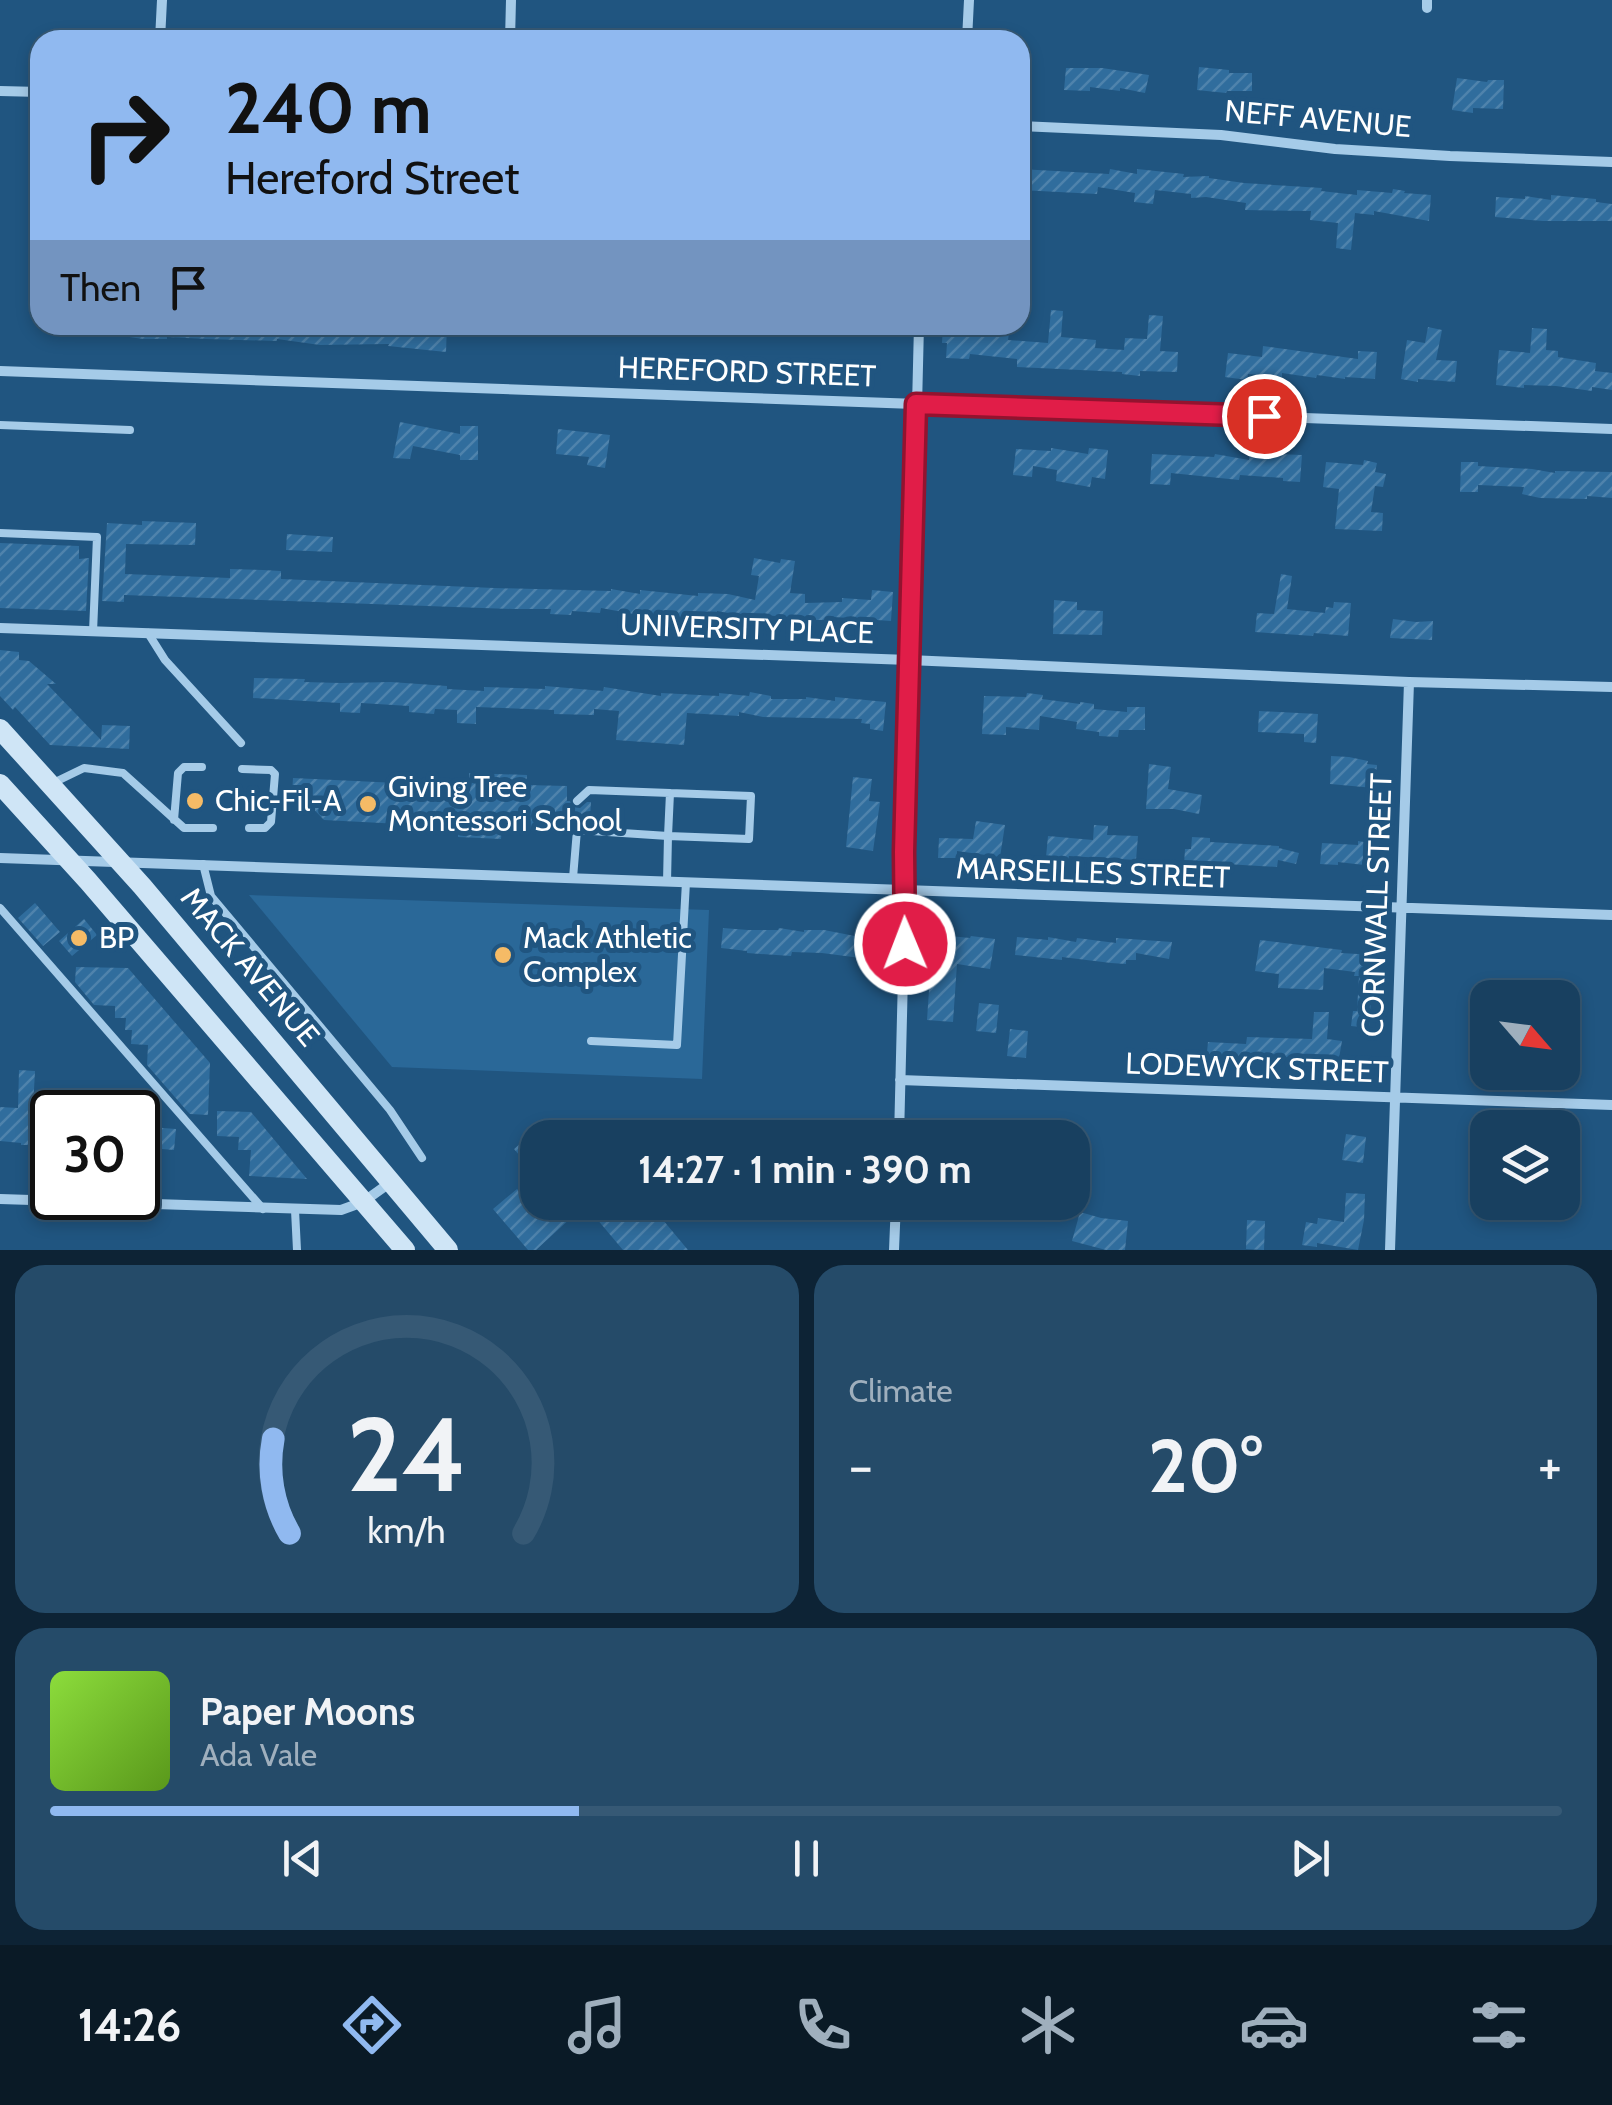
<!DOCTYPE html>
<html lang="en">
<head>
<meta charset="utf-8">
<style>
  body { margin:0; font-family:Cabin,sans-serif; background:#254b69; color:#f1f3f6; height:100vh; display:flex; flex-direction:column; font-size:38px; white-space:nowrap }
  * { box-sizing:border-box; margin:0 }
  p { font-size:32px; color:#9fafbd }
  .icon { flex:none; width:55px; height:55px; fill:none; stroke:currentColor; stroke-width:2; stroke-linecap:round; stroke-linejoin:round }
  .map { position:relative; height:1250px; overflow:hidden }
  .details { display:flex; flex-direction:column; gap:15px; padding:15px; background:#0d2335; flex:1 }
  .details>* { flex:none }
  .banner { position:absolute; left:30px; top:30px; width:1000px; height:305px; border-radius:30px; box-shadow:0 5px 15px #0003,0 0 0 2px #365975; background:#90b9f0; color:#111; overflow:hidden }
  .needle { width:65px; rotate:118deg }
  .controls { position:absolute; left:1470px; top:980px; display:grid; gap:20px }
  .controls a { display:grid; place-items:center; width:110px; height:110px; border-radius:20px; background:#184060; box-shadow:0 5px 15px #0003,0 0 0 2px #365975; font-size:50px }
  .speed { position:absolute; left:30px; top:1090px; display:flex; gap:20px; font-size:50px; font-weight:700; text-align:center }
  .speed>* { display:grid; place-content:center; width:130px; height:130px; border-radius:50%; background:#184060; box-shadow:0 5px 15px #0003,0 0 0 2px #365975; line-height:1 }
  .speed .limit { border:5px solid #111; border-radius:15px; background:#fff; color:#111 }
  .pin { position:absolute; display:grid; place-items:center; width:85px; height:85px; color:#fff; margin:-42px; border:5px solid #fff; border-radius:50%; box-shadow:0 2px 10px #0007 }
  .me { position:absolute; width:110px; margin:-55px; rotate:359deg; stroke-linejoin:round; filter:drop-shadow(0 0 8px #0008) }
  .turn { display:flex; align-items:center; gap:35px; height:210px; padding:0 30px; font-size:45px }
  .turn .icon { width:130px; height:130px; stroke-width:2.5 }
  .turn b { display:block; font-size:70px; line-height:85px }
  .then { display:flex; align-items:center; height:95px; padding:0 30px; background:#0003; gap:20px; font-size:38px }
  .big { font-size:75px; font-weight:700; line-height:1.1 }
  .details .tile { flex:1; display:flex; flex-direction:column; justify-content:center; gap:15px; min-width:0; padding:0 35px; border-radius:30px; background:#254b69 }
  .details .dial { align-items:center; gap:0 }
  .dial svg { height:260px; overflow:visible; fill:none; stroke:#365975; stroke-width:7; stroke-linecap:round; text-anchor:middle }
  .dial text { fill:#f1f3f6; stroke:none }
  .song { display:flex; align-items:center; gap:30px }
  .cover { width:120px; height:120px; border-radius:15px; background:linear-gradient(135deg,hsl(90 70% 55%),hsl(90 70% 35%)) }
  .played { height:10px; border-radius:5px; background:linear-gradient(90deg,#90b9f0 35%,#365975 35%) }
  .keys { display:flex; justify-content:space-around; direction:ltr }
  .heat { display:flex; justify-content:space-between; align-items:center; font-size:55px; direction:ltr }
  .details .tiles { flex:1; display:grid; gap:15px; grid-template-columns:1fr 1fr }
  .tile:last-child { grid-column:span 2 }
  .trip { position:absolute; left:520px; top:1120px; width:570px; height:100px; border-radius:30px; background:#184060; box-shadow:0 5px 15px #0003,0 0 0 2px #365975; font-weight:700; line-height:100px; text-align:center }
  .dock { display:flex; height:160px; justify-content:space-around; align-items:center; background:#0a1a26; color:#9fafbd }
  .dock .icon { width:70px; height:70px }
  .dock .active { color:#90b9f0 }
  .dock b { font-size:45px; color:#f1f3f6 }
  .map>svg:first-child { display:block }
  .garden { fill:#2a6898 }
  .building { fill:url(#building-hatch) }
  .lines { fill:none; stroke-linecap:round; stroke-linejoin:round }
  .service { stroke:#a5cbe8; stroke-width:8 }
  .minor { stroke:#a5cbe8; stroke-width:10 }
  .secondary { stroke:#cfe5f6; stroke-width:20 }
  .route-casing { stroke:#92132f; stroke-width:25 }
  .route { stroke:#e11d48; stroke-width:18 }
  .poi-dot { fill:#f5bb66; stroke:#205580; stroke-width:4 }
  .labels { text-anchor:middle; stroke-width:10; stroke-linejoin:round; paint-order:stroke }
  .street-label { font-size:30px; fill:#fff; stroke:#205580 }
  .poi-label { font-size:30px; fill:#fff; stroke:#205580; text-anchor:start }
</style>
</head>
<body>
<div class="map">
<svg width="1612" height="1250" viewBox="0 0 1612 1250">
  <defs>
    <pattern id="building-hatch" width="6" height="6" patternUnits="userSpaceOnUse" patternTransform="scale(2.5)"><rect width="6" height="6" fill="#306d9d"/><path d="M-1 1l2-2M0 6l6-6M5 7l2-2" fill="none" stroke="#4f83ac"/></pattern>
  </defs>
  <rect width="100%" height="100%" fill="#205580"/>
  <!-- garden -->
  <path class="garden" d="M249,895L709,910L702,1079L392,1067Z"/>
  <!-- building -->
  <path class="building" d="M1199,67L1229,70V73H1252V91H1227L1226,93L1197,90Z
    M1066,68H1102L1149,75L1145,93L1120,88V91L1090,87V91L1064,90Z
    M1457,78L1487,82L1488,80H1504L1503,109L1473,108V113L1452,110Z
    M1020,169L1109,174L1110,169L1137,174V169L1184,174L1183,177L1209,176V178L1244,183L1322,188L1321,191L1357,195V190L1392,193L1393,189L1405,191L1404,193L1431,195L1429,221L1374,211V215L1355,213L1351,250L1336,248L1338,223L1310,220L1311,211L1245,210L1246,203L1206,197L1191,198V194L1155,190L1153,204L1134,202L1135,193L1098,187L1097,194L1020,190Z
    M1551,195L1596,199V202L1612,204V221H1543L1495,217L1496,197L1525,199V196L1551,200Z
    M1051,310L1063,311L1061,337L1096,340L1095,348L1124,350L1125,338L1147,339L1149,315L1163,316L1160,351L1178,352L1177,372L1140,371V376L1122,374V372L1017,367V359L970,354L969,359L946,358L947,343H942L943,325H972V328L1009,333L1008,340L1048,343Z
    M95,325H298L320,328L321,325H401L400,327L428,330V325H447L446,352L388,346L389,344L320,345L277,339V341L206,339L167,337V339H143L95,332Z
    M1428,327L1442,330L1436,360L1457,361L1455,382L1418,379V382L1401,379L1407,340L1425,343Z
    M1532,328L1547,329L1546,350L1558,351V357L1596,363L1595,371L1612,373V390L1592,387V391L1556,386L1524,385V388L1496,385L1499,350L1530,353Z
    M1263,346L1358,359V351L1377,352L1375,379L1345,377V379L1317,375L1316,378L1282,373V377L1248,374L1247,380L1225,377L1228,353L1262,357Z
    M400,422L460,434V426H478V460H460V455L413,446L410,459L393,458Z
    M558,429L610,435L605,468L587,465L589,457L556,454Z
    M1051,448L1088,454L1089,448L1108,450L1105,479L1092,477L1090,487L1056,481L1057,470L1033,466L1032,477L1013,475L1016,449L1051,451Z
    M1249,453L1302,455L1300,482L1283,481V478L1240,475L1239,480L1171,473L1170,485L1150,484L1152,454L1214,457L1215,454L1249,460Z
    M1364,460L1377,463L1375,472L1386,474L1383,487L1375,486L1371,512L1383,513L1382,531L1335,529L1339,489L1323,487L1326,462L1363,465Z
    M1461,462H1478V466L1532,469L1555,473V471L1612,472V498L1587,496V499L1540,498L1522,494L1524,487L1478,485V492H1460Z
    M142,521L196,523L195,545L126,544L125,574L230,578V569L263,570L281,571V579L494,588L611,591V589L640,594V590L698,596V593L728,594L755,600L759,576L751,575L754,558L780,563L781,559L795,561L790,593L805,594V603L842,602V598L871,600L872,590L893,592L891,621L834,617V620H817L745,613V616L717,611V615L687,612L686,619L650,614V617L601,608L600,613L572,611L571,615L550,614L551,609H513L124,595V602L102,601L107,523L142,525Z
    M287,534L333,537L332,552L286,550Z
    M0,543L79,546V559L89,558L86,611L0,608Z
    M1281,574L1292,576L1287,609L1325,613L1326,607L1333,608L1334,602L1351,603L1348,636L1314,633L1313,636L1255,632L1257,613L1274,614Z
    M1054,600L1077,602V610L1103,611L1102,635L1053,634Z
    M1393,619L1416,622L1433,621L1432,640L1390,638Z
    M0,650L19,652V660L29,661L56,684H47L101,740L102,725L130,726L129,749L50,745L15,707L13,710L0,696Z
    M254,678L305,679L304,682L341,683L391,682L447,686V689L484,691V687L545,689V686L603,691L604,687L661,696V693L719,696V693L749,696L750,692L771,696V699H806V697L835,701V697L886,702L883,731L870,729V724L861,723L862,719L763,717L739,712V716L687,713L684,745L616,740L619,711L594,709V715L554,714V710L476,707V724L457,723V710L435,709L434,714L409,712V706L361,703L360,713L340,712V703L253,698Z
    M1027,693L1043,695L1042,699L1080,704V702L1094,704V709L1127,712V707H1145V730H1119L1118,737L1099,736V732L1076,729L1077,722L1040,716L1039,730L1006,727V735L982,734L984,696L1026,697Z
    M1259,711L1318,714L1316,743L1304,742V734L1258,732Z
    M1331,756L1349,757L1368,761L1367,764L1377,765L1374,788L1330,784Z
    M1149,764L1171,767L1168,789L1202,795L1199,814L1174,809H1146Z
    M469,773L527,775L526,785L567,786V801H570L572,807L580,808L587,802H591L590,818L566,817V831L502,828L501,839L458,837V827L324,820L299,794H292L293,778L460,786L461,778H469Z
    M853,777L872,779L869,801L880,802L873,851L846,847Z
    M976,821L1005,825L1000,857L957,851V858H938L939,838L973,839Z
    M1094,825L1108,826L1107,835L1138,836L1136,860L1069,856L1068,860L1046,857L1048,836L1093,840Z
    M1192,837L1210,838V842L1279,846V848L1299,853L1296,864L1278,860L1277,867L1209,863L1208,867L1184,865L1185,849H1191Z
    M1358,841L1376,844L1373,866L1338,862V865L1320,864L1322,843L1358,845Z
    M35,903L60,932L43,946L18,918Z
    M84,919L97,935L72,956L59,941Z
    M723,928L748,930H778L779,928L804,932V930H824L860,937V935L878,936L876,960L822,953L792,952L791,956L747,953V951L721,948Z
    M940,935L970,938L971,936L995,939L990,969L957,964L953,1022L927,1020L931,961L923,960L924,936L939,937Z
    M1017,937L1048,940V937L1076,942L1077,938L1116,943V938L1172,942L1169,959L1136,953V960H1126V964L1111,963L1062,957V960L1015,955Z
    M1260,940L1342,950L1341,953L1374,955L1369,1028L1351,1026L1353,1011H1357L1359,976H1354L1355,972L1324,968L1323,990L1278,988L1279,974L1255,971Z
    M76,967L128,968L210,1063L208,1115L190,1114L187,1111L147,1065L148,1045L131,1044L132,1030H125L126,1018H115V1006L94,1005L75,982Z
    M979,1003L999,1005L996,1033L976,1031Z
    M1314,1012H1329L1327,1039L1342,1041L1338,1064L1263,1054L1262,1063L1226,1060V1064L1206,1062L1208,1042L1246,1044L1247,1037L1312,1039Z
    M1010,1029L1028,1031L1026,1058L1007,1056Z
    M19,1070L35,1071L33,1109H50L49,1145H21V1143L0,1141V1107L18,1108Z
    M217,1111L251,1112L307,1179L249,1176L251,1150H238L239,1137L217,1136Z
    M138,1126L176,1129L174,1150L138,1147Z
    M538,1128V1202H648L688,1250H623L585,1205L536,1250H528L493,1209L517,1189L519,1191L537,1176L514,1149Z
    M1346,1134L1366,1137L1363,1163L1342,1160Z
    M1346,1193L1365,1194L1364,1220L1358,1250L1317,1243V1247L1302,1245L1306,1222L1317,1224L1318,1218L1344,1222Z
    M1080,1212L1101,1218L1128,1221L1125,1250H1106L1072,1241Z
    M1247,1220L1265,1221L1264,1250L1246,1249Z"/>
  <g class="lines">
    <!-- service -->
    <path class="service" d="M0,425L130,430
      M0,533L97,537L93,632
      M148,633L165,660L241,743
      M242,769L271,770L275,774L271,822L265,828H249
      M51,784L84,768L123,773L184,828H213
      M577,801L589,790L751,796L749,839L668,836L667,882
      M174,820L178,773L184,767H202
      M203,864L211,896L390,1110L422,1158
      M573,878L577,830L668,836L670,793
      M0,908L263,1209
      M591,1041L677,1045L686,882
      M295,1210L297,1250"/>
    <!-- minor -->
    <path class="minor" d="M1427,8V0
      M160,40L162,0
      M510,40L511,0
      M967,40L969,0
      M0,91L40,92
      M1020,126L1221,135L1335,149L1450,156L1612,162
      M0,371L1612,429
      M0,628L909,660L1409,682L1612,687
      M0,858L1612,915
      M900,1080L1612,1105
      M899,1138L919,325
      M0,1199L341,1210L363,1202L391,1182
      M894,1250L896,1202
      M1390,1250L1409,682"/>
    <!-- secondary -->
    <path class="secondary" d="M0,729L142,886L448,1250
      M0,784L88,881L405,1250"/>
  </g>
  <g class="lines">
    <!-- route casing -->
    <g class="route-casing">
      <path id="route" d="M905,944L904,852L916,404L1264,416"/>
    </g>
    <!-- route -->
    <use href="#route" class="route"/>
  </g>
  <!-- markers -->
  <g class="poi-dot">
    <circle cx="195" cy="801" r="10"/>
    <circle cx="368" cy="804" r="10"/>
    <circle cx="79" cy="938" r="10"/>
    <circle cx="503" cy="955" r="10"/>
  </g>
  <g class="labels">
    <!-- street labels -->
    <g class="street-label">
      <text transform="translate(1318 119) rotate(5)" y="10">NEFF AVENUE</text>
      <text transform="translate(747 372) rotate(2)" y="10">HEREFORD STREET</text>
      <text transform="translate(747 629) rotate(2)" y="10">UNIVERSITY PLACE</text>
      <text transform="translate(1093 873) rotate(2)" y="10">MARSEILLES STREET</text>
      <text transform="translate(1377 905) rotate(-88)" y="10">CORNWALL STREET</text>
      <text transform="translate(250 967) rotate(50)" y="10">MACK AVENUE</text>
      <text transform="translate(1257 1068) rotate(2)" y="10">LODEWYCK STREET</text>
    </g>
    <!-- poi labels -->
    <g class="poi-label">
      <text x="388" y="797">Giving Tree<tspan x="388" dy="34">Montessori School</tspan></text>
      <text x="215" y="811">Chic-Fil-A</text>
      <text x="99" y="948">BP</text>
      <text x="523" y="948">Mack Athletic<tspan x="523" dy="34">Complex</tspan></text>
    </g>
  </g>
</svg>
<div class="controls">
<a><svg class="needle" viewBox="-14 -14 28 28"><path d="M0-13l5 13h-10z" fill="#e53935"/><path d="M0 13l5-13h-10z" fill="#9fafbd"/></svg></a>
<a><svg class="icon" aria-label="layers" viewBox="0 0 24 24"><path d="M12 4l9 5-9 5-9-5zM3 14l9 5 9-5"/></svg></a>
</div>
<div class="speed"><div class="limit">30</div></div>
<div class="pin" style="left:1264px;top:416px;background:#d93025"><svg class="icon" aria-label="arrive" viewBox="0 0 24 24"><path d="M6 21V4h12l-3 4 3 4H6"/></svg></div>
<svg class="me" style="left:905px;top:944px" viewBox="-20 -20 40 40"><circle r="17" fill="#e11d48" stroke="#fff" stroke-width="3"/><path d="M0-11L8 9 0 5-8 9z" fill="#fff"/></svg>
<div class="trip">14:27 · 1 min · 390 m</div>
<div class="banner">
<div class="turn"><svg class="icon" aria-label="right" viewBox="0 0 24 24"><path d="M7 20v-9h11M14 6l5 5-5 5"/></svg><div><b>240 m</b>Hereford Street</div></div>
<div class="then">Then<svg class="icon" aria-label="arrive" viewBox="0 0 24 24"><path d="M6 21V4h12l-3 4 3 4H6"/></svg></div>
</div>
</div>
<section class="details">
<div class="tiles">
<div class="tile dial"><svg viewBox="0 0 100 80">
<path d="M14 69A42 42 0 1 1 86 69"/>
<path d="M14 69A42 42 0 0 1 9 40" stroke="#90b9f0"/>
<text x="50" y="56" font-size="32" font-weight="700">24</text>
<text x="50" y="72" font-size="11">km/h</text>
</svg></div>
<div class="tile"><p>Climate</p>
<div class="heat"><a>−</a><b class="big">20°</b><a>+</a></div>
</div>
<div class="tile">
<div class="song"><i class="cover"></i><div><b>Paper Moons</b><p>Ada Vale</p></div></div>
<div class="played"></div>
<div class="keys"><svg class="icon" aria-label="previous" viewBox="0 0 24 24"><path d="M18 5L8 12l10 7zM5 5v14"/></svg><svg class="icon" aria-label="pause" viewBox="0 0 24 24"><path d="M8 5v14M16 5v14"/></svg><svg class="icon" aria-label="next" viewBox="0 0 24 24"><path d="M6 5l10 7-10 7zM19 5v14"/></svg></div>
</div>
</div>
</section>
<nav class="dock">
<b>14:26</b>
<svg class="icon active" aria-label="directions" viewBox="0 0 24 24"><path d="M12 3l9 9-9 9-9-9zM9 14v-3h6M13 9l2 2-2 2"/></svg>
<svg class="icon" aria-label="music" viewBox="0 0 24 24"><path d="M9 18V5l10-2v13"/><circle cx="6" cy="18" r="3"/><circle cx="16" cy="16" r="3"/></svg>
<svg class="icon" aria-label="phone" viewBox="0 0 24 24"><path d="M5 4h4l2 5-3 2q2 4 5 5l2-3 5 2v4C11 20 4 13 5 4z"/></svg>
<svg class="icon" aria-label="climate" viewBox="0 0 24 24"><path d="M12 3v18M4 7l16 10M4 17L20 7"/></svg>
<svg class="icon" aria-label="car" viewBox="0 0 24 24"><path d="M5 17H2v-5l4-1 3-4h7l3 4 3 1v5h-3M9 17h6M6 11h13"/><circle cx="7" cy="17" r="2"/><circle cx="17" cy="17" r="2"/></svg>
<svg class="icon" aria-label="filters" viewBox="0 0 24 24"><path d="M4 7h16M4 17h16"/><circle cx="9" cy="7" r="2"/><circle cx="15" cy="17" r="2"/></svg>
</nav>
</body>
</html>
